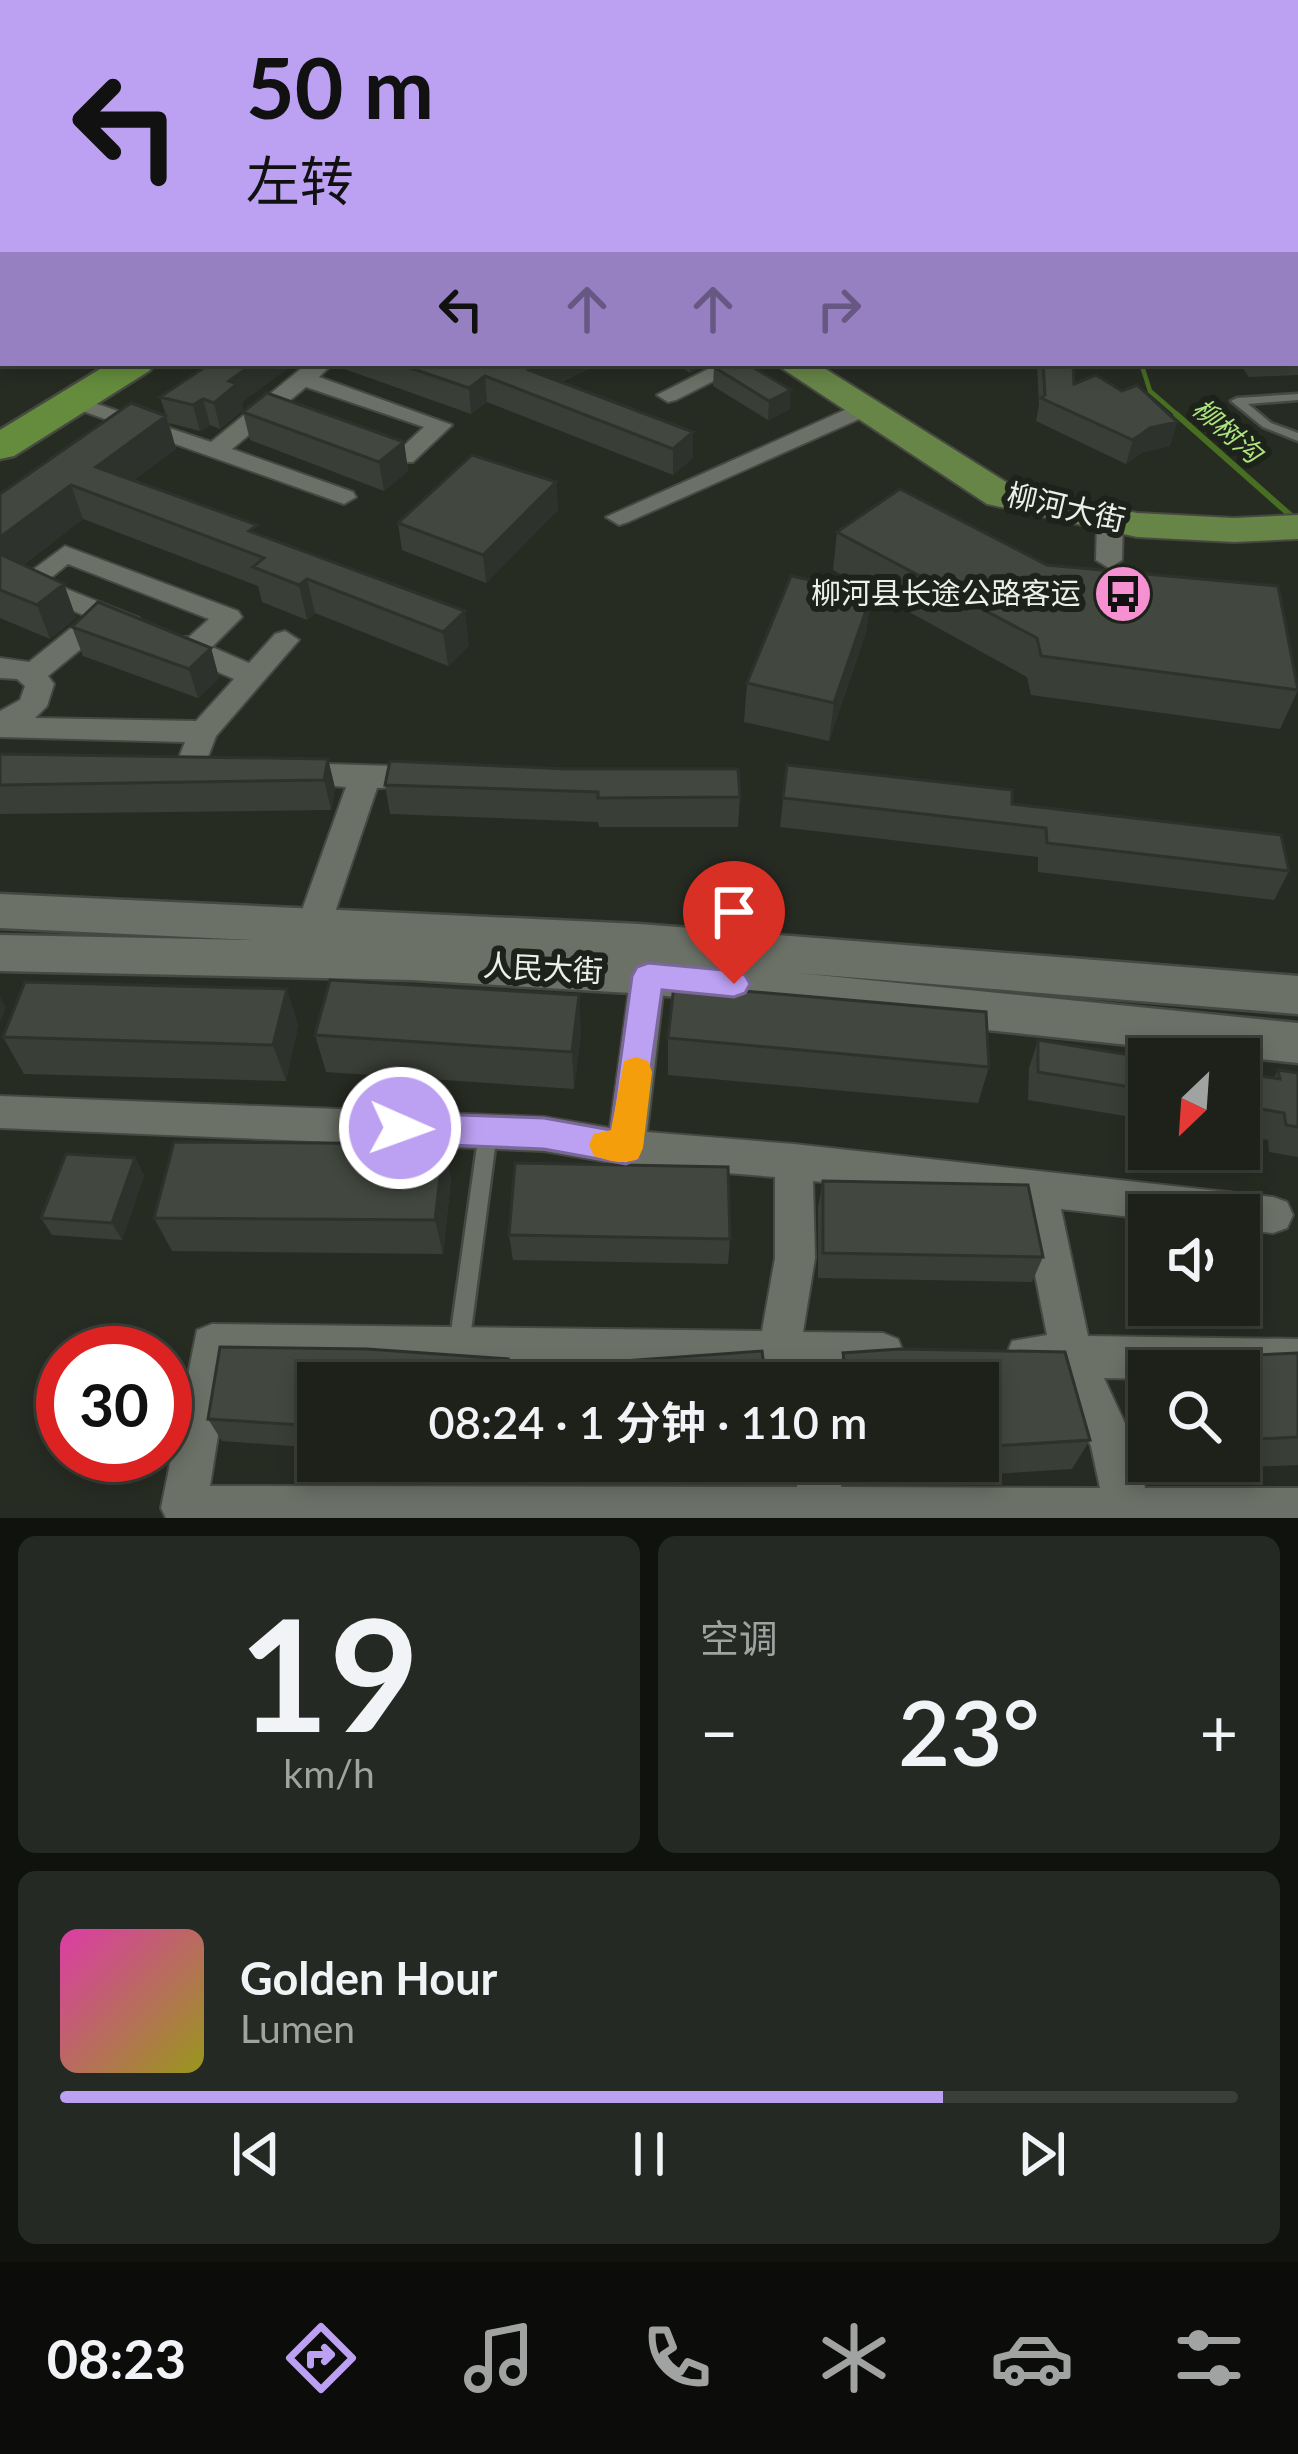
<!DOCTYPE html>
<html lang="zh">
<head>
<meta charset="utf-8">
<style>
  body { margin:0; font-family:Lato,"Noto Sans SC",sans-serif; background:#252923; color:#f1f3f6; height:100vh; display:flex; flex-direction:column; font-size:45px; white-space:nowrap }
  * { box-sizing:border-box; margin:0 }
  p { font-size:39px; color:#a0a3a2 }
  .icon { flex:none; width:66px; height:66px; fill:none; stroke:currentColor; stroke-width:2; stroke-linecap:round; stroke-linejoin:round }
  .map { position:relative; height:1518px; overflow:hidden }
  .drawer { display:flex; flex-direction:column; gap:18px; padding:18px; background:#10120e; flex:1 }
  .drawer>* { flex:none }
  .hud { position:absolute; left:0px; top:0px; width:1299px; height:366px; box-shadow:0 6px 18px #0003,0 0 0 3px #3b3e39; background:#bca0f2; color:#111; overflow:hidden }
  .needle { width:78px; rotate:205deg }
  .fabs { position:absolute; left:1128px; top:1038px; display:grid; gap:24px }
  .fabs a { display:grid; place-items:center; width:132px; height:132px; border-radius:0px; background:#1d211a; box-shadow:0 6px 18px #0003,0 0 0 3px #3b3e39; font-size:60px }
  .speed { position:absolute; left:36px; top:1326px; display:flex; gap:24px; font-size:60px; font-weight:700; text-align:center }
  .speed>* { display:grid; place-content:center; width:156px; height:156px; border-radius:50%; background:#1d211a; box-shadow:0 6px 18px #0003,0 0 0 3px #3b3e39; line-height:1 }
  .speed .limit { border:18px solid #d22; background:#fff; color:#111 }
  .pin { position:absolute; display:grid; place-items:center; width:102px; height:102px; color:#fff; margin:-123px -51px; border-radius:50% 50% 50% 0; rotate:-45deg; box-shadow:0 0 12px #0007 }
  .pin .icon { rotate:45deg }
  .me { position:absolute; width:132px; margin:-66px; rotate:92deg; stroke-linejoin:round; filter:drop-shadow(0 0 9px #0008) }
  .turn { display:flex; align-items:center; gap:42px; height:252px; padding:0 48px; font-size:54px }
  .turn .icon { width:156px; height:156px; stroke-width:2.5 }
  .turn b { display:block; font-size:84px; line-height:102px }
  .lanes { display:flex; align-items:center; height:114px; padding:0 48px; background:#0003; justify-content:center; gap:60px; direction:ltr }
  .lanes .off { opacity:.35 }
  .big { font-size:90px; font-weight:600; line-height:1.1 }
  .drawer .tile { flex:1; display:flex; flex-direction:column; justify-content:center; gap:18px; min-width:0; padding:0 42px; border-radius:18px; background:#252923 }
  .drawer .dial { align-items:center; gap:0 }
  .dial b { font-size:156px; line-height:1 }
  .song { display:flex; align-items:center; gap:36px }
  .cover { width:144px; height:144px; border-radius:18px; background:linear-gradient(135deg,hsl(320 70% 55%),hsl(60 70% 35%)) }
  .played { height:12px; border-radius:6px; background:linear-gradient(90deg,#bca0f2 75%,#3b3e39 75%) }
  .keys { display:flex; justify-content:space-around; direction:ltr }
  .heat { display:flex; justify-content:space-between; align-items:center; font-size:66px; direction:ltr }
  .drawer .tiles { flex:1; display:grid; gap:18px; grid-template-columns:1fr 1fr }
  .tile:last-child { grid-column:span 2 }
  .trip { position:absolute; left:297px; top:1362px; width:702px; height:120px; border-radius:0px; background:#1d211a; box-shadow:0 6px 18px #0003,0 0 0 3px #3b3e39; font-weight:600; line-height:120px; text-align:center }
  .tabs { display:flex; height:192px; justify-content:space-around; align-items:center; background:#0c0d0a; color:#a0a3a2 }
  .tabs .icon { width:84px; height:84px }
  .tabs .on { color:#bca0f2 }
  .tabs b { font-size:54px; color:#f1f3f6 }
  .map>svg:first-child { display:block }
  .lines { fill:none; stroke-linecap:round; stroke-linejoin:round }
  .stream-far1 { stroke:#486e21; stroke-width:4.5 }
  .stream { stroke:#486e21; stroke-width:6 }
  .service-casing { stroke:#454941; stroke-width:5 }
  .minor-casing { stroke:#454941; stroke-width:4 }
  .tertiary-casing { stroke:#454941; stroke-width:5 }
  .primary-casing { stroke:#454941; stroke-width:4 }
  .trunk-casing { stroke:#454941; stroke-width:5 }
  .service { fill:#6b7167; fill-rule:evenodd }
  .minor { fill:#6b7167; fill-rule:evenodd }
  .tertiary { fill:#6b7167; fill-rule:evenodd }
  .primary { fill:#668547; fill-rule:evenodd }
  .trunk { fill:#648c3c; fill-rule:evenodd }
  .rail-casing { stroke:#bbbfb9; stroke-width:8 }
  .rail { stroke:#1d221a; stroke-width:4.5; stroke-dasharray:12; stroke-linecap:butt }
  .wall { fill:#393e36 }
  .shaded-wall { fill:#2e322c }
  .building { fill:#42483f; stroke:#2e322c; stroke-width:3 }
  .route { fill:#bca0f2; stroke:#7a689d; stroke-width:3 }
  .slow { fill:#f59e0b }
  .labels { text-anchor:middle; stroke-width:12; stroke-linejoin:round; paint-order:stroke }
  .far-water-label { font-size:27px; font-style:italic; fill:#ade47e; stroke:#1d221a }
  .street-label { font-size:30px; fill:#ecefea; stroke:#1d221a }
  .poi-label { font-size:30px; fill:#ecefea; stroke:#1d221a; text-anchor:end }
</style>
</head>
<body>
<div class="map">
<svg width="1298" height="1518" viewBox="0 0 1298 1518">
  <rect width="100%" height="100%" fill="#272c23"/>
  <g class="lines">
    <!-- stream-far1 -->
    <path class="stream-far1" d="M1141,363L1150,391L1180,417"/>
    <!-- stream -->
    <path class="stream" d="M1176,414L1298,522"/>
    <!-- service casing -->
    <g class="service-casing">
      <path id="service" d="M1296,88H1298V93H1296Z
        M1296,240H1298V246H1296Z
        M1296,266H1298V275H1296Z
        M1298,394V400L1248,404L1271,423L1298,433V441L1263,427L1231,401L1237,398Z
        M488,1124L495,1126L497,1132L469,1346L466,1353L459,1356L452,1353L449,1346L479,1132L481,1126Z"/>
    </g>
    <!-- minor casing -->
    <g class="minor-casing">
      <path id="minor" d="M1232,0H1250L1252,3H1234Z
        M1296,23L1298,24V34L1296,33Z
        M308,363H333L319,377L452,425L413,462H397V452L424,427L306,387L232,449L353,492L356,497L344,504L60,403L63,398H79L211,442Z
        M720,363H749L676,400L668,402L657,395Z
        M867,400L875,402V412L628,522L619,525L606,517Z
        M1110,512L1123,520L1122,560L1109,568L1096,560L1097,520Z
        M65,546L238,611L242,617L212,647L249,663L275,634L285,631L299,640L216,736L200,778H178L174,770L185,742L0,737V711L20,700L25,686L17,679L0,678V658L29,662L86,616L19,589L15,583ZM68,564L209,619L189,637H169L165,644L169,651L234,679L196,721L35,718L47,706L54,684L48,676L109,626L129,633L143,624L139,618L47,581Z
        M295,763L427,767L438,770L442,778L438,786L377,788L330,927L325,936L313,940L301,936L296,927L346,787L284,782L280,774L284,766Z
        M648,962L660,966L665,976L647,1132L794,1144L1273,1197L1287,1202L1293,1215L1287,1228L1273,1233L1239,1229V1215H1149V1219L1061,1209L1088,1336L1298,1339V1381L1239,1380V1371H1149V1379L1104,1378L1134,1443L1145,1488H1298V1518H166L161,1508L197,1330L212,1324L762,1331L775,1258V1177L626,1165L544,1151L0,1128V1096L544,1117L610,1128L631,976L636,966ZM813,1181L1021,1204L1047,1335L1012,1341L1006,1356L1012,1371L1027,1377H1060L1091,1446L1100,1488L841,1487L842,1461H798L797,1487L210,1486L229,1366L765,1373L769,1383H811L808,1374L883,1375L898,1369L904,1354L898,1339L883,1333L803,1332L815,1258Z"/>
    </g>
    <!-- tertiary casing -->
    <g class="tertiary-casing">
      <path id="tertiary" d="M1128,0H1155L1157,3H1130Z
        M1296,57H1298V70H1296Z
        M0,894L639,924L1298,976V1014L798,973L1298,1023V1063L648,994L412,980L0,971V935L252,940L0,928Z"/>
    </g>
    <!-- primary casing -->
    <g class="primary-casing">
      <path id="primary" d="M774,363H816L1014,487L1137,513L1234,518L1298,515V539L1234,542L1137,537L987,504Z"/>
    </g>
    <!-- trunk casing -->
    <g class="trunk-casing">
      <path id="trunk" d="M680,0H709L678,3Z
        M110,363H155L149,371L14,456L0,459V430Z"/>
    </g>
    <!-- service -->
    <use href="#service" class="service"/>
    <!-- minor -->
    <use href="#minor" class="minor"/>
    <!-- tertiary -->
    <use href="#tertiary" class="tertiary"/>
    <!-- primary -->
    <use href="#primary" class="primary"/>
    <!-- trunk -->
    <use href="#trunk" class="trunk"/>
    <!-- rail casing -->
    <g class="rail-casing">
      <path id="rail" d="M408,3L414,0"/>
    </g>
    <!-- rail -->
    <use href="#rail" class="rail"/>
  </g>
  <!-- wall -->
  <path class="wall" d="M1261,0H1298V18L1296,17V3H1267Z
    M1296,128H1298V229H1296Z
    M1296,296L1298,300V375L1249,377L1239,363H1296Z
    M211,363H295L242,402L243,410L220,429L210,425L200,431L169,423L176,449L133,480L259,535L469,645L448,666L315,613L307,620L262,602L258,586L83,519L23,565L64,584L76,618L50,639L0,618V494L166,415L160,397Z
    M335,363H601L561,382L693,458L673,475L487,402L471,414L336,366Z
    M674,363H710L690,373Z
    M1037,363H1073L1074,384L1177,422L1170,446L1143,452L1126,464L1036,421L1039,405Z
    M714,367L790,409L768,420L713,386Z
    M243,412L404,442L408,471L384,491L250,440Z
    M556,482L558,510L486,583L402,550L398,523Z
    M837,532L1047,565L1298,690L1280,729L1031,695L1027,677L833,570Z
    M872,593L866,632L829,741L744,722L747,683Z
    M72,627L211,648L219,678L198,698L83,656Z
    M0,754L328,759L335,788L331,810L0,814Z
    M787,765L1012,804L1289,871L1274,900L1038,872V857L780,827Z
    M385,785L740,797L738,827H599L598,822L390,814Z
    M287,989L298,1026L286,1081L24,1074L3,1037Z
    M581,1032L574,1089L326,1072L315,1035Z
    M668,1038L989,1067L978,1103L668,1075Z
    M1038,1040L1149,1059V1120L1028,1100L1029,1068Z
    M1278,1070L1298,1073V1157L1269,1152L1268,1140L1239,1135V1073L1274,1078Z
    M444,1144L451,1179L443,1254L172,1251L154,1218Z
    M135,1158L144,1176L122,1240L52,1235L41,1218Z
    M823,1181L1043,1257L1032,1282L818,1278V1207Z
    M509,1235L730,1239L728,1264L513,1260Z
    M900,1349L1065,1352L1090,1440L1072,1469L852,1483L848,1461H978V1383H836L843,1353Z
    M1298,1353V1465L1155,1471L1152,1461H1239V1371H1149V1448L1133,1390L1153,1360Z
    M318,1383V1448L222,1441L208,1419Z
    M372,1461H501L499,1477L375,1467Z
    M543,1461H774L770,1482H546Z"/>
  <!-- shaded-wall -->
  <path class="shaded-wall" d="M3,80V115L0,116V81Z
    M254,363H295L242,402L243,410L220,429L214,403L229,381Z
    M544,363H601L531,395L529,370Z
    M691,363H710L690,373Z
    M485,376L487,402L471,414L469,388Z
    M791,390L790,409L768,420L769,401Z
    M203,399L210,425L200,431L193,405Z
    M166,416L176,449L109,499L96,467Z
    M1177,422L1170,446L1143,452L1126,464L1133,440L1150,428Z
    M693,432V458L673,475V449Z
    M404,442L408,471L384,491L379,462Z
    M556,482L558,510L486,583L483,555Z
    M71,485L83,519L0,582V537Z
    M307,579L315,613L307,620L299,585Z
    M64,584L76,618L50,639L37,605Z
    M872,593L866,632L829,741L834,703Z
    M465,611L469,645L448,666L443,632Z
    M211,648L219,678L198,698L189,669Z
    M328,759L335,788L331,810L324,780Z
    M287,989L298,1026L286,1081L273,1045Z
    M579,995L581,1032L574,1089L572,1052Z
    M0,997L6,1008L0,1022Z
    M444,1144L451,1179L443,1254L435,1220Z
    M135,1158L144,1176L122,1240L112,1223Z
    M508,1359L512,1382L504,1383Z"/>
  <!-- building -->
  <path class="building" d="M782,0H1040L1037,3H777Z
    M3,41V80L0,81V42Z
    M1296,128H1298V196H1296Z
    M1296,296L1298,300V341H1296Z
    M211,363H254L229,381L237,384L214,403L203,399L193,405L160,397Z
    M396,363H544L529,370L693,432L673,449L485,376L469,388Z
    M723,363H746L791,390L769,401L714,367Z
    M1043,363H1073L1074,384L1096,375L1122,391L1137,385L1177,422L1150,428L1133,440L1041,398L1045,395Z
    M267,393L404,442L379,462L243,412Z
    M131,403L166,416L96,467L257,525L249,531L465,611L443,632L307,579L299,585L253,567L264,558L71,485L0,537V494Z
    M472,455L556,482L483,555L398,523Z
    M900,489L1047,565L1278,586L1298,690L1041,656L1037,638L837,532Z
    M0,554L64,584L37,605L0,590Z
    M791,576L872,593L834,703L747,683Z
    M98,602L211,648L189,669L72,627Z
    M0,754L328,759L324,780L0,785Z
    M390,761L567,769H738L740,797L598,798V792L385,785Z
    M787,765L1012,790V804L1281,835L1289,871L1047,843L1046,828L783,798Z
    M330,980L579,995L572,1052L315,1035Z
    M25,982L287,989L273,1045L3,1037Z
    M674,985L986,1012L989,1067L668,1038Z
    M1038,1040L1154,1059H1149V1090L1038,1072Z
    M1278,1070L1298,1073V1127L1286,1125L1284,1113L1239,1105V1073L1280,1079Z
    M174,1142L444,1144L435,1220L154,1218Z
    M66,1154L135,1158L112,1223L41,1218Z
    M515,1163L728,1167L730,1239L509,1235Z
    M823,1181L1028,1185L1043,1257L823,1253Z
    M220,1347L367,1349L508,1359L504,1383H318V1426L208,1419Z
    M900,1349L1065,1352L1090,1440L978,1447V1383H848L843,1353Z
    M762,1351L766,1383H540V1367Z
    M1298,1353V1437L1239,1440V1371H1156L1153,1360Z"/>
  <!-- route -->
  <path class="route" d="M648,963L734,971L745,975L750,984L745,993L734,997L662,990L638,1159L626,1164L544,1149L400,1143L388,1139L383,1128L388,1117L400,1113L544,1118L611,1130L632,976L637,967Z"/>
  <!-- slow -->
  <path class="slow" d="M636,1057L648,1061L652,1072L643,1148L638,1159C622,1165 610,1161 594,1156L589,1145L594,1134L611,1130L624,1061Z"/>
  <!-- icons -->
  <defs>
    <g id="bus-disc" transform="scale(3)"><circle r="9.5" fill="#f590d1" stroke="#1d221a"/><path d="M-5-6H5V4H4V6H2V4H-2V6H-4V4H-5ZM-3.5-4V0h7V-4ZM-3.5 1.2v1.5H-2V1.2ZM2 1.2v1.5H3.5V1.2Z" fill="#111"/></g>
  </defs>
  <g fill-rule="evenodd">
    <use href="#bus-disc" x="1123" y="594"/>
  </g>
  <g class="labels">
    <!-- far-water labels -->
    <g class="far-water-label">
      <text transform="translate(1227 431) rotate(41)" y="9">柳树沟</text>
    </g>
    <!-- street labels -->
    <g class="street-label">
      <text transform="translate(1066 508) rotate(13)" y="10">柳河大街</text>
      <text transform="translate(543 969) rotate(3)" y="10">人民大街</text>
    </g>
    <!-- poi labels -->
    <g class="poi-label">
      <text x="1081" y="604">柳河县长途公路客运</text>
    </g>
  </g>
</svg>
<div class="fabs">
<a><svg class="needle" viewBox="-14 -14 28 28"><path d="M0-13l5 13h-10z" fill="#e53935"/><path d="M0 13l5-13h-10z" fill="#a0a3a2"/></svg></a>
<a><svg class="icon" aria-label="sound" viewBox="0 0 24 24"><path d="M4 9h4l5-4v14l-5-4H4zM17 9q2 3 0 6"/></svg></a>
<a><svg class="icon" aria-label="search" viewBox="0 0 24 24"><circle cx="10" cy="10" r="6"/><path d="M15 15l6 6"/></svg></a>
</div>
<div class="speed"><div class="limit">30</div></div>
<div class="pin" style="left:734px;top:984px;background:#d93025"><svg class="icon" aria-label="arrive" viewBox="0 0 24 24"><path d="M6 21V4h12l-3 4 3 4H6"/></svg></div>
<svg class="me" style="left:400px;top:1128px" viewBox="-20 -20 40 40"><circle r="17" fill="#bca0f2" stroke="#fff" stroke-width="3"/><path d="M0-11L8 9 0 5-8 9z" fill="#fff"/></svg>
<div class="trip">08:24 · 1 分钟 · 110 m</div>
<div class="hud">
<div class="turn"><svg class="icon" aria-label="left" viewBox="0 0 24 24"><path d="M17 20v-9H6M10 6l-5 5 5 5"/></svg><div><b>50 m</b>左转</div></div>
<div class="lanes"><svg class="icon" aria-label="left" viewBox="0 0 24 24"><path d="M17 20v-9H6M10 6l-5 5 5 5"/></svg><svg class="icon off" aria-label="ahead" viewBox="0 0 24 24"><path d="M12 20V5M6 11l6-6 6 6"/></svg><svg class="icon off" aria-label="ahead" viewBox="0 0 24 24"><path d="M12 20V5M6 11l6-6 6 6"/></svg><svg class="icon off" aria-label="right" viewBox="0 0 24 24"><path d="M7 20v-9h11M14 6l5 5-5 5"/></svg></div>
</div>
</div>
<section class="drawer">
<div class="tiles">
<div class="tile dial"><b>19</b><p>km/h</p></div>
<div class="tile"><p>空调</p>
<div class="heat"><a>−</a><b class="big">23°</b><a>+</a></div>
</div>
<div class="tile">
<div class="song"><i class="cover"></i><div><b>Golden Hour</b><p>Lumen</p></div></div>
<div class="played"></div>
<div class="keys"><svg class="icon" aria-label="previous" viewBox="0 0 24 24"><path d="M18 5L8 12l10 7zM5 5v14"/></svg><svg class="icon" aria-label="pause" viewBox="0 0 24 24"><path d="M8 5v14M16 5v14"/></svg><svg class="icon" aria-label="next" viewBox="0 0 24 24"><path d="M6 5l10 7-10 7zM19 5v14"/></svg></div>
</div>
</div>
</section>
<nav class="tabs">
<b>08:23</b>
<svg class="icon on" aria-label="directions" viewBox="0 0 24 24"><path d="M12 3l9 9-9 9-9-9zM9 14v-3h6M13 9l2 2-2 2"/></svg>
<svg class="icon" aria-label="music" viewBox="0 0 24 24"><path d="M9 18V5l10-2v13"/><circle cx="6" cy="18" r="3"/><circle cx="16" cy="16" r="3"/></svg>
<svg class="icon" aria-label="phone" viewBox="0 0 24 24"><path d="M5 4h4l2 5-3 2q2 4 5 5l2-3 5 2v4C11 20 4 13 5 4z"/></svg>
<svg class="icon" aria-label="climate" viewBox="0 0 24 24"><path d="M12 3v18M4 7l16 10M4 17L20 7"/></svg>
<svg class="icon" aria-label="car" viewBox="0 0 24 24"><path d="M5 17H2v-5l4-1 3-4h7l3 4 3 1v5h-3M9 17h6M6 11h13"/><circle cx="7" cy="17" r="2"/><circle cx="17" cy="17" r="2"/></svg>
<svg class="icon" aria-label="filters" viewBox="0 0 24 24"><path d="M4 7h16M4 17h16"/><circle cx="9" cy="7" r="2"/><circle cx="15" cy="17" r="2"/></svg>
</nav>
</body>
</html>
